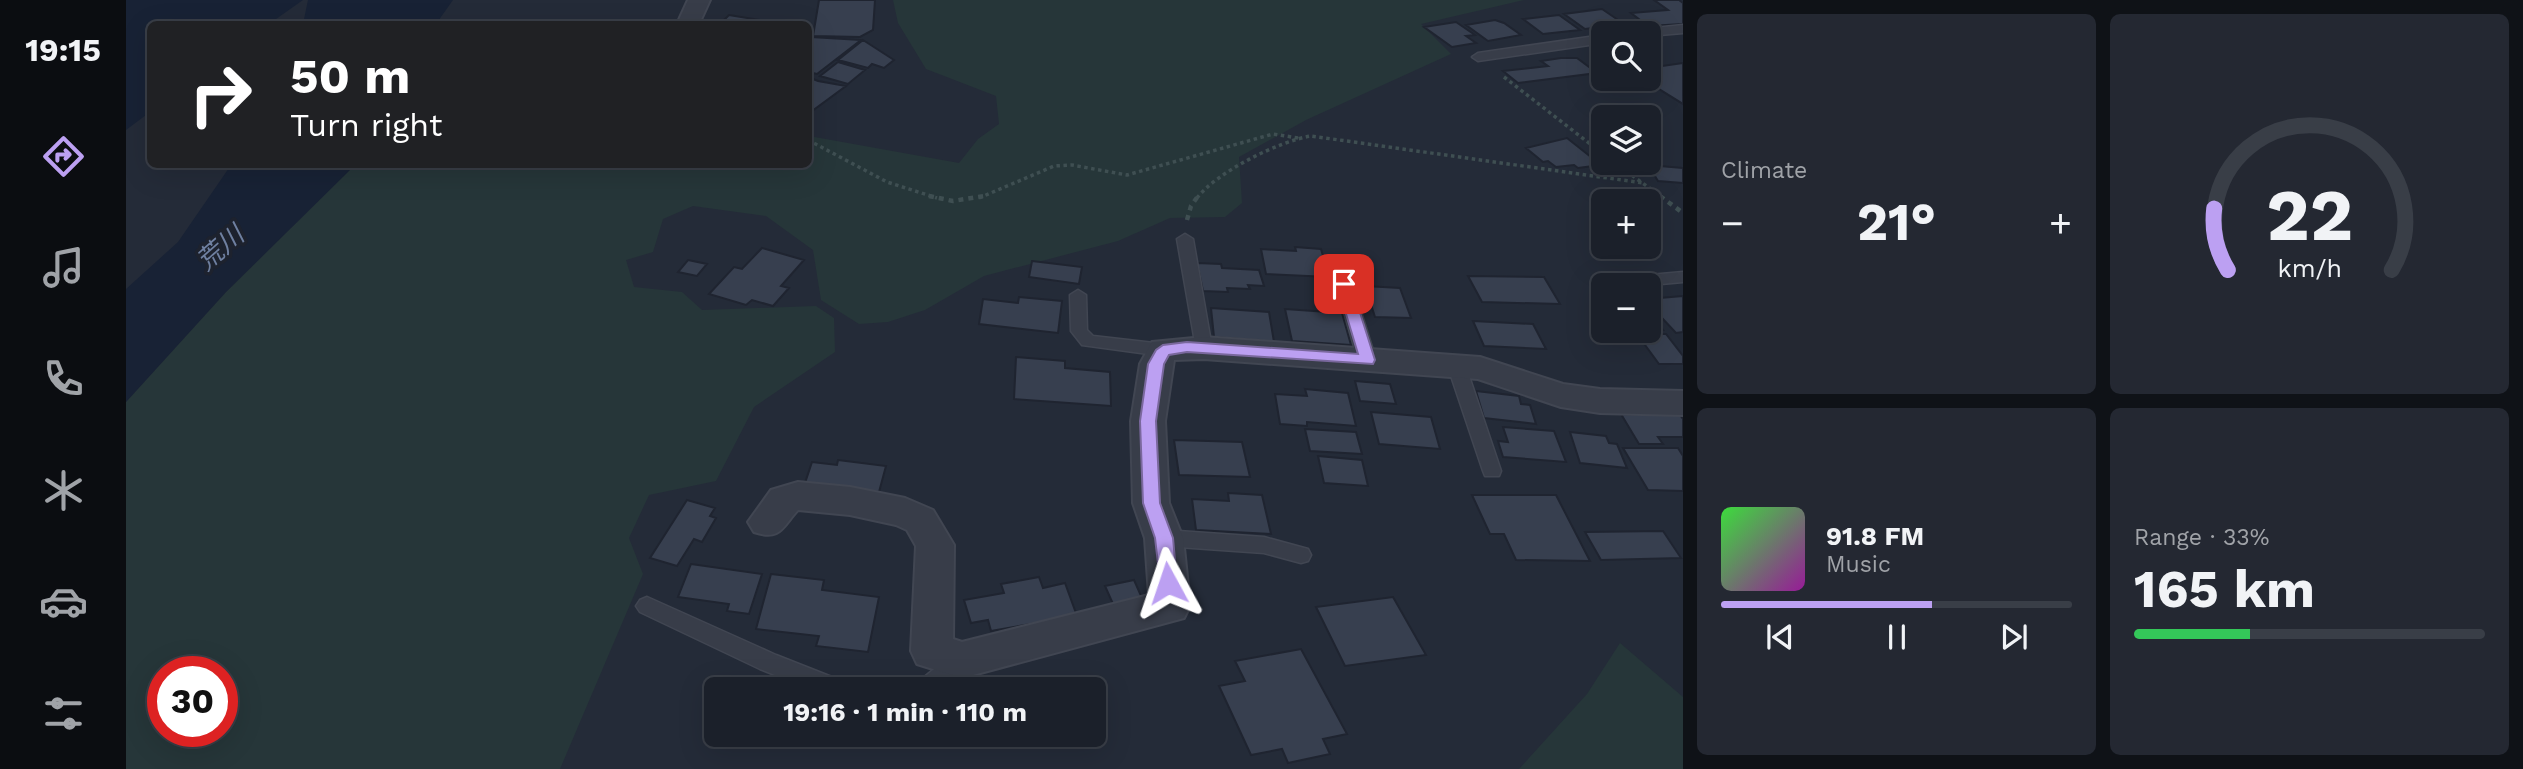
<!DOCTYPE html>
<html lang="en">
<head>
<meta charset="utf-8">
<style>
  body { margin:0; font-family:"Work Sans","Noto Sans JP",sans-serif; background:#242832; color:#f1f3f6; height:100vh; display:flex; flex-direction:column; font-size:26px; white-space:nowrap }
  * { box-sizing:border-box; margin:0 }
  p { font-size:23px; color:#a0a3a8 }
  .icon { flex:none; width:38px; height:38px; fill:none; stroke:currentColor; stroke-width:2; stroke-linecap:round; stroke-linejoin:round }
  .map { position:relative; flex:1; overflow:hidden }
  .side { display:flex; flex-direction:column; gap:14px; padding:14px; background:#0f1217; width:840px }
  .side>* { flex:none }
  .guide { position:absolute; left:21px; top:21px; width:665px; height:147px; border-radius:10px; box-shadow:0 7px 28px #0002,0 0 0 2px #393e47; background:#202124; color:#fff; overflow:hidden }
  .controls { position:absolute; left:1465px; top:21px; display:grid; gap:14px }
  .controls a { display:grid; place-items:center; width:70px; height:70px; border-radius:10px; background:#1b202a; box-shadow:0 7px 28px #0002,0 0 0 2px #393e47; font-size:35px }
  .speed { position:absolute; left:21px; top:656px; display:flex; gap:14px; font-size:35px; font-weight:700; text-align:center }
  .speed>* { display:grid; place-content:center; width:91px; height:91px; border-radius:50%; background:#1b202a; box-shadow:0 7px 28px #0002,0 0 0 2px #393e47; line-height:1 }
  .speed .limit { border:10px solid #d22; background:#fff; color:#111 }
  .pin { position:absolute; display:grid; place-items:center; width:60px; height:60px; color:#fff; margin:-30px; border-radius:14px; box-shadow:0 4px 10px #0006 }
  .me { position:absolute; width:77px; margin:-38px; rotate:355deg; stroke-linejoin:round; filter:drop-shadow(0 0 5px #0008) }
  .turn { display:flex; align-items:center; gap:24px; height:147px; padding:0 28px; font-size:32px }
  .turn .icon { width:91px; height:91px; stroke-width:2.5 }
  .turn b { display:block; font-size:49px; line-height:60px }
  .big { font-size:52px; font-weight:700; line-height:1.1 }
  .side .widget { flex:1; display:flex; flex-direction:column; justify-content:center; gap:10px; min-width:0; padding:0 24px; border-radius:10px; background:#242832 }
  .side .dial { align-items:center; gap:0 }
  .dial svg { height:182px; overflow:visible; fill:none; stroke:#393e47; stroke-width:7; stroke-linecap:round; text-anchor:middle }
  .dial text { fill:#f1f3f6; stroke:none }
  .song { display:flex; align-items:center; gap:21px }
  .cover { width:84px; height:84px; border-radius:10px; background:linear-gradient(135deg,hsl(120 70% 55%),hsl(300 70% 35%)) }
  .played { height:7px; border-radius:4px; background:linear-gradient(90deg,#bca0f2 60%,#393e47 60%) }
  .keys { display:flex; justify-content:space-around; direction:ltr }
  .heat { display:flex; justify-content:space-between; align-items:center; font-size:38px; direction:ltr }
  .charge { height:10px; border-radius:5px; background:linear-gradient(90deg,#34c759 33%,#393e47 0) }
  .side .tiles { flex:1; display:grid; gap:14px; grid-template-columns:repeat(2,1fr) }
  .trip { position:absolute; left:578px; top:677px; width:402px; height:70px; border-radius:10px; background:#1b202a; box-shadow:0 7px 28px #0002,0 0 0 2px #393e47; font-weight:700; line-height:70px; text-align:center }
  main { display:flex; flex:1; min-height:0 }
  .dock { display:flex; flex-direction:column; width:126px; justify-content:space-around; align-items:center; background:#0b0d11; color:#a0a3a8 }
  .dock .icon { width:49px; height:49px }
  .dock .current { color:#bca0f2 }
  .dock b { font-size:32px; color:#f1f3f6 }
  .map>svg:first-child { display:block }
  .green { fill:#263639; fill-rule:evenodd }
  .water { fill:#182235 }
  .building { fill:#373f4f; stroke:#1f2430; stroke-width:2 }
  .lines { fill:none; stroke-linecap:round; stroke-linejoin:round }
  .service-casing { stroke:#414652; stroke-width:3 }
  .minor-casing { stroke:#414652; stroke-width:4 }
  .path-far1 { stroke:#3f4f52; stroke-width:3.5; stroke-dasharray:3.5 3.5; stroke-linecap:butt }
  .path { stroke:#3f4f52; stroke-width:4.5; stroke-dasharray:5 5; stroke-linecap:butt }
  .service { fill:#383d49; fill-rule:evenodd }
  .minor { fill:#383d49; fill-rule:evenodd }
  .route { fill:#bca0f2; stroke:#7a689d; stroke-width:2 }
  .labels { text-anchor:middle; stroke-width:7; stroke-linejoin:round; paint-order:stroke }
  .water-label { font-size:26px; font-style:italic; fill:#6f80a1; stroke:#1d222e }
</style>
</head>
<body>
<main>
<nav class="dock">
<b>19:15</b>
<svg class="icon current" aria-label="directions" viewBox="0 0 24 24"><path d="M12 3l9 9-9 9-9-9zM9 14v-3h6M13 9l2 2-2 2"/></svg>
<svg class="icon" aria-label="music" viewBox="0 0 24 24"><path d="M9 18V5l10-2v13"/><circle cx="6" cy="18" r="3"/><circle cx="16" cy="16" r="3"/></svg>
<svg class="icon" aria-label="phone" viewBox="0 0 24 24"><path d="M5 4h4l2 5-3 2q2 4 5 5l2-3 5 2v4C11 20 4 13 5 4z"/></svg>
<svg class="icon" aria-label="climate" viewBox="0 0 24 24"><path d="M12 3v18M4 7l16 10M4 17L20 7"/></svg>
<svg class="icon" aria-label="car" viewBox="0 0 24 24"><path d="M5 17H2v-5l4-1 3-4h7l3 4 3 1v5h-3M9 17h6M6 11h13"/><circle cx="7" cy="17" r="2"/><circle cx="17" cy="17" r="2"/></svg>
<svg class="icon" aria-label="filters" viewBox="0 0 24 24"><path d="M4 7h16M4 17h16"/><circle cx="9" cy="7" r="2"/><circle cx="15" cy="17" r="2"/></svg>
</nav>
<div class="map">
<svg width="1557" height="769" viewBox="0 0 1557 769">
  <rect width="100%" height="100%" fill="#242b38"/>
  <!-- green -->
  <path class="green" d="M767,0H1398L1295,24L1325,54L1180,120L1113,157L1116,203L1099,217L1044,218L992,241L858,276L799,310L762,322L733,324L695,300L687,250L640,216L567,206L537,219L527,252L500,260L508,287L556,292L576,310L690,306L708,318L709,352L628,407L590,481L523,495L503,538L517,574L434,769H0V402L100,292L229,165L682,164L683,136L833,163L852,139L873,124L870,96L800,69L772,23ZM37,672H96V732H37Z
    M1494,643L1557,697V769H1393L1461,694Z"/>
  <!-- water -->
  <path class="water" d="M0,0H177L143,24H24V112L0,130Z
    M182,0H327L310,24H177Z
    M105,165H229L100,292L0,402V289L52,242Z"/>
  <!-- building -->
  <path class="building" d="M693,0H749L747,30L734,37L687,36Z
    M1528,0H1553L1557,3V24L1522,26L1505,13L1542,10Z
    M1476,9L1498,24L1459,29L1438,14Z
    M603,15L645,22L594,24Z
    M1433,15L1454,30L1417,34L1397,19Z
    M1369,20L1378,23L1395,35L1362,41L1340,25Z
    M1330,22L1349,35L1340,36L1350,43L1326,47L1298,27Z
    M685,37L735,40L691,74L682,72V39Z
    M737,40L768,60L758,68L746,64L742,68L712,60Z
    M1435,58H1451L1471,73L1392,83L1377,71L1422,66L1415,61Z
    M712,62L739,70L722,84L694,76Z
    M1557,63V104L1517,79H1522V68Z
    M682,77L692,81L720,86L682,114Z
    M1441,138L1475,165L1452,168L1448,165L1430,167L1422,161L1417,162L1400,148Z
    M1522,165L1557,168V183L1532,181Z
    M1169,247L1195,249L1203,277L1140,274L1135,249L1170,251Z
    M636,248L678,260L655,286L663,288L647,306L626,300L620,305L583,294L608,267L616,269Z
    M562,260L581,264L571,276L552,272Z
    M906,261L956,267L953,284L903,277Z
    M1071,263L1095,264L1096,268L1133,270L1138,286L1122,285L1124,289L1101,288L1102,292L1077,291Z
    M1342,276L1418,277L1434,304L1356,302Z
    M1239,286L1274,288L1285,318L1249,317Z
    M1557,296V332L1550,333L1522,303V299Z
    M893,297L936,301L932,333L853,324L857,299L892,303Z
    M1085,308L1143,312L1148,342L1088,337Z
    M1159,309L1216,313L1225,345L1166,341Z
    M1522,310L1537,330H1522Z
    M1347,321L1407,324L1420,349L1358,346Z
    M1511,334H1540L1557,356V364H1533Z
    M890,357L939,361V368L984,372L985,406L888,399Z
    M1229,381L1264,384L1270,404L1234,401Z
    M1179,389L1222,393L1230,426L1181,422V426L1154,424L1149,394L1181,396Z
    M1350,391L1393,396L1395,404L1404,405L1410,424L1358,418Z
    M1245,412L1305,417L1314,449L1253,444Z
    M1495,414L1554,415L1557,419V437H1532L1537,444H1513Z
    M1377,427L1428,431L1440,462L1377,457L1372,441L1382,442Z
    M1179,429L1230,432L1236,454L1184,451Z
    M1444,432L1480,436L1483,443L1491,444L1501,468L1454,463Z
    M1048,440L1116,442L1124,477L1053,475Z
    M1497,448H1552L1557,456V491L1522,490Z
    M1192,456L1236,460L1242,486L1198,483Z
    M712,460L760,466L753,492L679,483L686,462L711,465Z
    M1102,493L1136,495L1145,534L1070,530L1066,499L1103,501Z
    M1346,495H1430L1464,561L1390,560L1378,534H1364Z
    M561,500L589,508L584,516L590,518L576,542L568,539L551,566L524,558Z
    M1537,531L1555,558L1475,560L1459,532Z
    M565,564L636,574L623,614L601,611L603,604L552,597Z
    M645,574L698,580L696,590L753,597L742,652L690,646L693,636L630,629Z
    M913,577L917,588L939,583L951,616L865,631L862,620L845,623L838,600L878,593L875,584Z
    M1008,580L1016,598L987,604L979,586Z
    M1267,597L1300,655L1219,666L1190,607Z
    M1175,649L1221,734L1197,739L1204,754L1162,763L1156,749L1125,755L1093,686L1119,681L1109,661Z"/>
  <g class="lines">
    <!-- service casing -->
    <g class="service-casing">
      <path id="service" d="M1557,25V33L1522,36V33H1512L1518,29Z
        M1477,35V43L1352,61L1346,57L1352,53Z
        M1059,234L1067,239L1086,348L1078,354L1070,348L1051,239Z
        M1557,272V282L1524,285L1516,280L1524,275Z
        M1218,279L1226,284L1250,360L1247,364L1241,366L1232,360L1210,284Z
        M952,290L960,295L961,330L967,336L1037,344L1045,350L1043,354L1037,356L956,345L945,331L944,295Z
        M1331,361L1340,367L1375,471L1373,476H1359L1357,471L1322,367Z
        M1038,530L1138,537L1182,549L1185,555L1182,561L1175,563L1138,553L1038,546L1031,544L1028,538L1031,532Z
        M521,597L650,655L721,683L724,690H686L634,669L514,612L510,606L514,600Z
        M836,650L844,653L847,660L844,667L816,690H788L791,683L828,653Z"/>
    </g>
    <!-- minor casing -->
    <g class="minor-casing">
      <path id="minor" d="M562,0H584L573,24H551Z
        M1078,337L1354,357L1437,384L1474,389L1557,391V415L1474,413L1435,407L1352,379L1078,359L1048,360L1039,421L1043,503L1057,538L1064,606L1058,618L836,678L791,664L785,651L790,546L781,530L770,525L724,515L672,510C656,527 655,541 628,532L622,522L645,490L672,482L724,487L779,498L807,510L828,545L827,639L836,642L1023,595L1019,538L1007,503L1005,421L1014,364L1026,342Z"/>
    </g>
    <!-- path-far1 -->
    <path class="path-far1" d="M1378,77L1477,154
      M682,140L761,182L811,198
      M1489,163L1537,198
      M853,198L928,166L946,165L1001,175L1147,134L1172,138
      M1071,198C1091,172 1153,141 1185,136L1517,183"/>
    <!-- path -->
    <path class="path" d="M803,196L827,201L858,196
      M1534,196L1557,213
      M1061,220L1065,206L1072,196"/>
    <!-- service -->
    <use href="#service" class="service"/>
    <!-- minor -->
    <use href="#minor" class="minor"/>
  </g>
  <!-- route -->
  <path class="route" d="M1218,280L1225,284L1249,360L1247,364L1061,352L1043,355L1038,364L1030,421L1034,503L1047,538L1051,583L1048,589L1042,591L1035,589L1029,538L1017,503L1014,421L1022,364L1030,350L1037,345L1061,342L1232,354L1211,284Z"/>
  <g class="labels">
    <!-- water labels -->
    <g class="water-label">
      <text transform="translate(94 248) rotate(-41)" y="9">荒川</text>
    </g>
  </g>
</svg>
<div class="controls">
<a><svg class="icon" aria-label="search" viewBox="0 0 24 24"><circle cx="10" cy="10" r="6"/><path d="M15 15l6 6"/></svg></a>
<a><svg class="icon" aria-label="layers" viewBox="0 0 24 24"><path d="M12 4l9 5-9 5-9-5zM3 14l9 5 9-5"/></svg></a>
<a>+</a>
<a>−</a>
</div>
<div class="speed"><div class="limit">30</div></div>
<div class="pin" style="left:1218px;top:284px;background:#d93025"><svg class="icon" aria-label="arrive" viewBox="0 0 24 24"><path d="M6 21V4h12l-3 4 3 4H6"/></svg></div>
<svg class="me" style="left:1042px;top:583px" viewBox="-20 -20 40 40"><path d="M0-17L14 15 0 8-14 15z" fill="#bca0f2" stroke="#fff" stroke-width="4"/></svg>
<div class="trip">19:16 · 1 min · 110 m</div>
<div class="guide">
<div class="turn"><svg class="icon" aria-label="right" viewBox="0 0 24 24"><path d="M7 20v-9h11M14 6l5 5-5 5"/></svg><div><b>50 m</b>Turn right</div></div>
</div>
</div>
<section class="side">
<div class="tiles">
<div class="widget"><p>Climate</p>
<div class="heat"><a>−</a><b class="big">21°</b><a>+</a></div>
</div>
<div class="widget dial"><svg viewBox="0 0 100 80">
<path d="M14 69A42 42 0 1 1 86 69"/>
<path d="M14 69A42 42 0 0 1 8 42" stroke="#bca0f2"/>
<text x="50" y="56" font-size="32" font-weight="700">22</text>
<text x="50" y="72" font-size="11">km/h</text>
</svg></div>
<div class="widget">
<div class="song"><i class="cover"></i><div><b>91.8 FM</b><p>Music</p></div></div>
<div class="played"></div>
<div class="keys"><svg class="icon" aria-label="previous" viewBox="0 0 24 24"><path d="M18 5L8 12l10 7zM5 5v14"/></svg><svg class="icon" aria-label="pause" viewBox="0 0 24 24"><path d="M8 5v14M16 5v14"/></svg><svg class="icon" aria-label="next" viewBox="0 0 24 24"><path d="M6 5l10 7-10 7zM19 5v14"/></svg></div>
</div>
<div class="widget"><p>Range · 33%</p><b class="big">165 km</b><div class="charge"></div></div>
</div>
</section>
</main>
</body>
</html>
